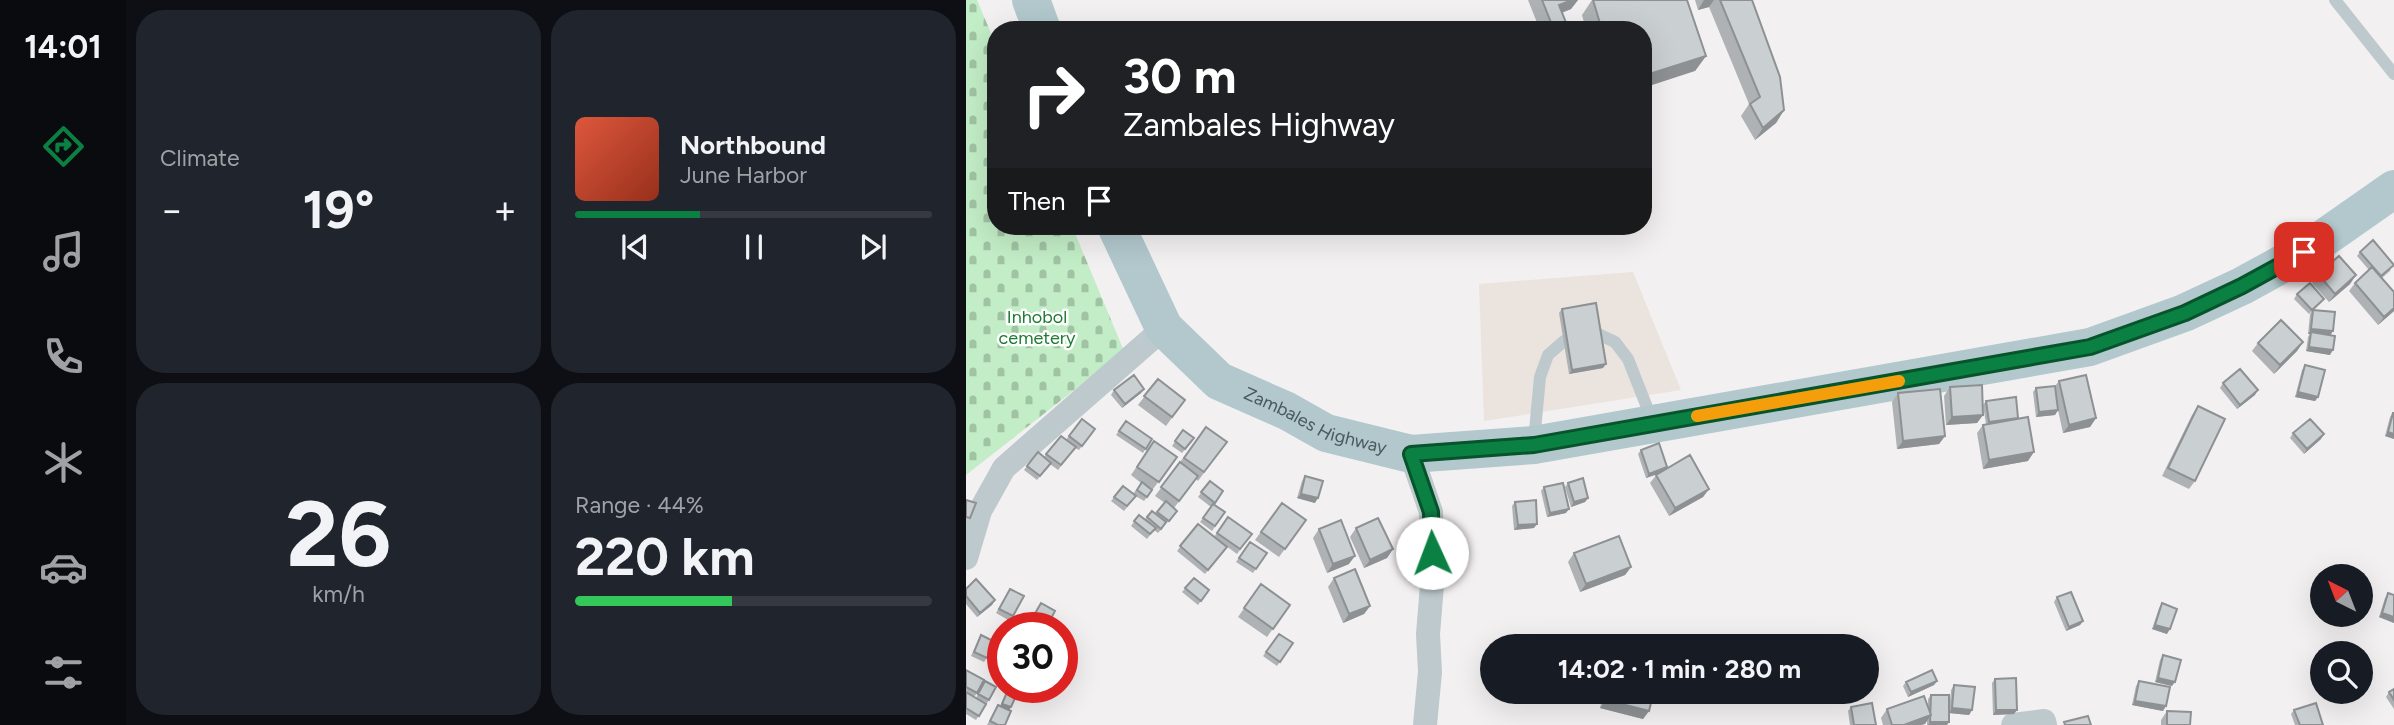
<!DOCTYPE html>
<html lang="en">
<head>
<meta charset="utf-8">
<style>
  body { margin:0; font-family:Figtree,sans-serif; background:#20242c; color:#f1f3f6; height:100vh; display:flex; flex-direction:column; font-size:26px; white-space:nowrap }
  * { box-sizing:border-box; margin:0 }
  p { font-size:23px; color:#9ea1a6 }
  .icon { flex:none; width:38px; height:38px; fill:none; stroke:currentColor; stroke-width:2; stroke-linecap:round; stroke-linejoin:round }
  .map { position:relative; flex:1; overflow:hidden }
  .sheet { display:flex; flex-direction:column; gap:10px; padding:10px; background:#0d0f14; width:840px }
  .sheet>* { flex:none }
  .top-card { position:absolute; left:21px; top:21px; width:665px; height:214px; border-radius:28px; box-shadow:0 7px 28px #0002; background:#202124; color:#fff; overflow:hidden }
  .needle { width:46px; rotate:318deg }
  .tools { position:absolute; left:1344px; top:564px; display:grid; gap:14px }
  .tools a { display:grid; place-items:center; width:63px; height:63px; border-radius:50%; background:#171b24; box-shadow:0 7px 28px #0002; font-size:35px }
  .speed { position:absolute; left:21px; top:612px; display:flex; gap:14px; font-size:35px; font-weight:700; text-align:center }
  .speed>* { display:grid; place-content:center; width:91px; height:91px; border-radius:50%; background:#171b24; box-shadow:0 7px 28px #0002; line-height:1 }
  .speed .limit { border:10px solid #d22; background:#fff; color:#111 }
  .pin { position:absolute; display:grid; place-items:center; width:60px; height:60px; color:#fff; margin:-30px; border-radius:14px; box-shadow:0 4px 10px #0006 }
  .me { position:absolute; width:77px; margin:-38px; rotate:358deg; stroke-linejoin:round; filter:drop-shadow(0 0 5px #0008) }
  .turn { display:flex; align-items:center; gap:24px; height:147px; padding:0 21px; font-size:32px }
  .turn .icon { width:91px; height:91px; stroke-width:2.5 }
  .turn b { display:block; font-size:49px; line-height:60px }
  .then { display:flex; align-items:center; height:66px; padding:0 21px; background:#0003; gap:14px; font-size:26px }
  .big { font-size:52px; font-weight:700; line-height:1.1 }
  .sheet .tile { flex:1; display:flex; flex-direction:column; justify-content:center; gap:10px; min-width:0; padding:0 24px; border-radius:28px; background:#20242c }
  .sheet .dial { align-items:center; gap:0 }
  .dial b { font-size:91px; line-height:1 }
  .song { display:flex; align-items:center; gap:21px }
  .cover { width:84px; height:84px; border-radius:10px; background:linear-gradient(135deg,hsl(10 70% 55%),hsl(10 70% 35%)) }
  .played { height:7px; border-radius:4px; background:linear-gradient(90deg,#0b8043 35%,#363941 35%) }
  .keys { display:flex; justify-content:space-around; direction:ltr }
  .heat { display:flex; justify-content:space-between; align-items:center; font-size:38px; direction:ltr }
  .charge { height:10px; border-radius:5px; background:linear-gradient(90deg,#34c759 44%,#363941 0) }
  .sheet .tiles { flex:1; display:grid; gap:10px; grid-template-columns:repeat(2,1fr) }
  .trip { position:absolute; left:514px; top:634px; width:399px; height:70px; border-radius:35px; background:#171b24; box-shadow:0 7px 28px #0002; font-weight:700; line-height:70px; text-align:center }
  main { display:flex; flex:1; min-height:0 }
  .tab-bar { display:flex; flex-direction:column; width:126px; justify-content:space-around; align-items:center; background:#090b0e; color:#9ea1a6 }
  .tab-bar .icon { width:49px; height:49px }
  .tab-bar .active { color:#0b8043 }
  .tab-bar b { font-size:32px; color:#f1f3f6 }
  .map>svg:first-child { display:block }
  .commercial { fill:#eae3de }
  .cemetery { fill:url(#cemetery-stones) }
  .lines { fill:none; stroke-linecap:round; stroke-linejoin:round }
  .lane { stroke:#bdc9cc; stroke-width:12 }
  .street { stroke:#bdc9cc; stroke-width:24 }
  .primary { stroke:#b2c8cd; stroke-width:38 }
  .wall { fill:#aeb2b5 }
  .shaded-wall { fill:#8d9193 }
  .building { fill:#cacfd2; stroke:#8d9193; stroke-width:2 }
  .route-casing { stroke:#07532c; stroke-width:18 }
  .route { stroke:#0b8043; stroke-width:12 }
  .slow { stroke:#f59e0b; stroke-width:12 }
  .labels { text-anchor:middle; stroke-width:5; stroke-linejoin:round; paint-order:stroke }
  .park-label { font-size:18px; fill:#1c7c31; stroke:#fff }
  .street-label { font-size:18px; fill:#49595d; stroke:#fff }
</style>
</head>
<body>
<main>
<nav class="tab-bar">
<b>14:01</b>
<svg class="icon active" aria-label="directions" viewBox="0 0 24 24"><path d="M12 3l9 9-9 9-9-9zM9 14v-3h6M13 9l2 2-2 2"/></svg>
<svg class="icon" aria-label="music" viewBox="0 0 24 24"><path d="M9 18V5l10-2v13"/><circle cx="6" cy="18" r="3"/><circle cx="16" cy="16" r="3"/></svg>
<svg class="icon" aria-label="phone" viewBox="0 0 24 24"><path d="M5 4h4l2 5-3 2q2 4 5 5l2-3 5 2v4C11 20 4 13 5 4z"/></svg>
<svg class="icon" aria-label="climate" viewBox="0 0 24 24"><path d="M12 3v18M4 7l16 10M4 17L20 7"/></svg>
<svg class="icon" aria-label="car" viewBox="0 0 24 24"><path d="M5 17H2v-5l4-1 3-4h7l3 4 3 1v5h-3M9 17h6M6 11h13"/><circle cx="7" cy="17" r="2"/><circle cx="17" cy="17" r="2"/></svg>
<svg class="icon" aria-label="filters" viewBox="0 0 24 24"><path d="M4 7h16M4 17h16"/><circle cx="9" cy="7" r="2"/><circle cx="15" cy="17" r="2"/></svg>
</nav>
<section class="sheet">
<div class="tiles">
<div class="tile"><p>Climate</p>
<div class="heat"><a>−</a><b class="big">19°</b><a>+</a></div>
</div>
<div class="tile">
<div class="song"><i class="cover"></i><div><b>Northbound</b><p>June Harbor</p></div></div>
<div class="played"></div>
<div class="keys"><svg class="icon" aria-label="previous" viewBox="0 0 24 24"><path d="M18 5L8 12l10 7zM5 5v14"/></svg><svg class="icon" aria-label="pause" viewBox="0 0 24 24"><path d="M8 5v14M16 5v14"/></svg><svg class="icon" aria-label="next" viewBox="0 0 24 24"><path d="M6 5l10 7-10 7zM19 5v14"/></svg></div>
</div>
<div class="tile dial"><b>26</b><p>km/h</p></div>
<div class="tile"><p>Range · 44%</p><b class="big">220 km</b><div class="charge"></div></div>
</div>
</section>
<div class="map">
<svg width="1428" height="725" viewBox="0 0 1428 725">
  <defs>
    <pattern id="cemetery-stones" width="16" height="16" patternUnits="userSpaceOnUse" patternTransform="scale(1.75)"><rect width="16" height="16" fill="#c2edc6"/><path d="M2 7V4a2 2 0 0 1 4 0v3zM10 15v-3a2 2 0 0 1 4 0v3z" fill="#a0c3a4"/></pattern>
  </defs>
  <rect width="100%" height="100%" fill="#f3f0f1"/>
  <!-- commercial -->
  <path class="commercial" d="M667,272L715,390L518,421L513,284Z"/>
  <!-- cemetery -->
  <path class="cemetery" d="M0,0H11L30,45V226H106L158,351L0,475Z"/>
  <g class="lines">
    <!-- lane -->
    <path class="lane" d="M1369,0L1428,74
      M632,334L649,342L662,359L686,420
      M568,441L574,377L582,355L598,341"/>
    <!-- street -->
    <path class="street" d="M445,454L465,512L467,573L462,634L464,672L459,725
      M0,558L14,511L38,468L198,328
      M1047,725L1078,721L1079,725"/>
    <!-- primary -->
    <g class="primary">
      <path d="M65,0L76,30"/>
      <path id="s1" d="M150,226L198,328L253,381L321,411L360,433L445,454L568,445L1124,347L1218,313L1276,286L1338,252L1428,189"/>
    </g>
  </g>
  <!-- wall -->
  <path class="wall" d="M562,0H612L605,9L596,13L603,30H574Z
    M626,0L740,56L729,71L677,30H620L616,15Z
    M729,0H786L818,110L810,123L789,140L775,116L783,104L743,7L732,10Z
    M1394,252L1425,270L1416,278L1428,292V311L1412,325L1383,291L1389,283L1403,270L1391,256Z
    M1352,274L1390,275L1384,284L1363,302L1346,283Z
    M1331,294L1358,299L1348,310L1364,335V355L1340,351L1342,337L1344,334H1342L1344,314L1346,311L1343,314L1328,299Z
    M596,309L637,368L603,374L593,313Z
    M1337,342L1331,351L1308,374L1286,351L1292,343Z
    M1339,365L1352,397L1349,401L1329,397L1336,370Z
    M192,379L219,400L200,426L172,405Z
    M1093,381L1130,418L1124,427L1097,433L1092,410L1089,415L1070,417L1067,392L1070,388L1089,386Z
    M1257,383L1289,395L1271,409L1254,388Z
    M984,387L1017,415L1011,423L980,425L978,396Z
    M148,390L175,393L156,408L145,395Z
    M932,393L979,436L973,444L931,449L926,402Z
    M1020,401L1052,418L1062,461L1017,469L1011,433L1017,425L1020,424L1017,405Z
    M1232,406L1229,481L1223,489L1196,476L1226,415Z
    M1427,413L1428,439L1419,436L1424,417Z
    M116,419L129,429L113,450L109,448L92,470L84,464L71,480L58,470L72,452L78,457L95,436L100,440Z
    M160,421L186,439L177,453L150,435Z
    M240,427L261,442L232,481L230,479L208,508V515L192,533L188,530L181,539L165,526L173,515L179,519L186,511L190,514L199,503L189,496Z
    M217,430L228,438L216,453L206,446Z
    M1327,433L1355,439L1338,454L1324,438Z
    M188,441L211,457L178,501L168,495L170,496L158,511L145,501L157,486L167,494L175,483L165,475Z
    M675,450L700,469L743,489L737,497L703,516L684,483L691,474L680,478L672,454Z
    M339,476L349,503L331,498L336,481Z
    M244,481L257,491L248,504L259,512L246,531L234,522L245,507L232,497Z
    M602,483L622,498L619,502L605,507L599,487Z
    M578,487L600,513L581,517L575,491Z
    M549,502L568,528L548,530L546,506Z
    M316,503L340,520L313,557L289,540Z
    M262,517L286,534L271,554L256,543L261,547L239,574L211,551L232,524L248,537Z
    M390,528L427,549L421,558L398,568L384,537Z
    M353,529L383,564L361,573L347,538Z
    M284,542L301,553L287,573L270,562Z
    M608,553L665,567L659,575L614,592L602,562Z
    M228,578L243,590L232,605L216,592Z
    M368,578L404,606L398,614L377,623L362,587Z
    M295,584L324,605L301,637L272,617Z
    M0,589L29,600L26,605L11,617L0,604Z
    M44,589L47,616L44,621L30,613Z
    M1422,593L1428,595V623L1413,617L1419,598Z
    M1091,597L1117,621L1114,625L1100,631L1088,602Z
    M75,603L80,628H60L72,607Z
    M1196,603L1201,634L1186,629L1193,608Z
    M313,634L327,643L311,666L297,656Z
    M15,635L21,658L18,662L5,656Z
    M1197,655L1206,686L1189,682L1194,660Z
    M0,670L11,693L8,697L10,698L19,681L23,700L10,720L0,714Z
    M1029,679L1051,710L1048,714L1027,715L1026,683Z
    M971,681L968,685L942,697L937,686L940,682Z
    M1173,681L1197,711L1166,705L1170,686Z
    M988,685L1006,710L1003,715L983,713L985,690Z
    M1428,689V709L1420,697L1423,692Z
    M638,691H688L683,711L677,719L634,708Z
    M41,692L45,707L43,710L39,725H21L29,710L32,705L34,706Z
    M965,695L983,722L981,725H961V720L959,724L955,725H917L915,718L921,709L962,706V699Z
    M885,707L910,725H884L882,711Z
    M1328,710L1357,725H1329L1325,714Z
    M1201,711L1224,725H1195V720Z"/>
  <!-- shaded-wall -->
  <path class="shaded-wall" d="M605,0H612L605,9L584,17L593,5Z
    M738,0H748L743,7L732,10Z
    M740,56L729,71L677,88V76Z
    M818,110L810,123L789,140L797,128Z
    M684,195L677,205V196Z
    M1390,275L1384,284L1363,302L1369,294Z
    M1428,308V311L1412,325L1418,317Z
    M1345,329L1367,331L1364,336L1342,334Z
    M1337,342L1331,351L1308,374L1314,365Z
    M1343,347L1367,350L1364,355L1340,351Z
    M640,364L637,368L603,374L606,370Z
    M178,389L175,393L156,408L159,404Z
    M1292,390L1289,395L1271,409L1274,405Z
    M1332,392L1352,397L1349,401L1329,397Z
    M1092,410L1089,415L1070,417L1073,412Z
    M1017,415L1011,423L980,425L986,417Z
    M1130,418L1124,427L1097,433L1103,425Z
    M1422,432L1428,434V439L1419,436Z
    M1358,434L1355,439L1338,454L1341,449Z
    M979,436L973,444L931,449L937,441Z
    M1068,452L1062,461L1017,469L1023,460Z
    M701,467L698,472L680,478L683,474Z
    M743,489L737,497L703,516L709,508Z
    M335,494L352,498L349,503L331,498Z
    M622,498L619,502L605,507L608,502Z
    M603,509L600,513L581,517L584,513Z
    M571,524L568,528L548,530L552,525Z
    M427,549L421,558L398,568L404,560Z
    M389,556L383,564L361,573L367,564Z
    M665,567L659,575L614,592L620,584Z
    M29,600L26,605L11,617L14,613Z
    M404,606L398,614L377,623L383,614Z
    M1416,613L1428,617V623L1413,617Z
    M1117,621L1114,625L1100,631L1103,627Z
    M1189,625L1204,629L1201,634L1186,629Z
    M1192,678L1209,682L1206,686L1189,682Z
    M971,681L968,685L942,697L945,692Z
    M640,700L683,711L677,719L634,708Z
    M1169,701L1200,706L1197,711L1166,705Z
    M36,704L45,707L42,712L33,708Z
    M986,708L1006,710L1003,715L983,713Z
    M1030,710H1051L1048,714L1027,715Z
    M965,715L959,724L955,725H938Z
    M964,722H983L981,725H962Z"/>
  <!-- building -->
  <path class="building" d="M576,0H606L593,5L603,30H588Z
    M627,0H721L740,56L677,76V30H636Z
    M754,0H786L814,77L818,110L797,128L784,104L794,97Z
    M677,185L684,195L677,196Z
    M1407,240L1428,265L1415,276L1394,252Z
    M1373,256L1390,275L1369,294L1352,274Z
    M1406,267L1428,292V308L1418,317L1389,283Z
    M1344,283L1358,299L1346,310L1331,294Z
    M630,303L640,364L606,370L596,309Z
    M1347,310L1369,312L1367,331L1345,329Z
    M1315,320L1337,342L1314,365L1292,343Z
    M1345,332L1369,336L1367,350L1343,347Z
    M1339,365L1359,370L1352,397L1332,392Z
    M1274,369L1292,390L1274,405L1257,383Z
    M168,375L178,389L159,404L148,390Z
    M1120,375L1130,418L1103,425L1093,381Z
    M192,379L219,400L206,417L178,396Z
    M1016,385L1017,415L986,417L984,387Z
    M1089,386L1092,410L1073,412L1070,388Z
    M974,389L979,436L937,441L932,393Z
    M1050,397L1052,418L1023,422L1020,401Z
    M1232,406L1259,419L1229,481L1202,468Z
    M1427,413H1428V434L1422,432Z
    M1062,417L1068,452L1023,460L1017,425Z
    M116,419L129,429L116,446L103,436Z
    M1344,419L1358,434L1341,449L1327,433Z
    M160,421L186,439L180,449L153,431Z
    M240,427L261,442L238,472L218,458Z
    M217,430L228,438L219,449L209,441Z
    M95,436L110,447L95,465L80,454Z
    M188,441L211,457L193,482L171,467Z
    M693,443L701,467L683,474L675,450Z
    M72,452L85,463L74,476L61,466Z
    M724,455L743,489L709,508L690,475Z
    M214,462L232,476L213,501L195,487Z
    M339,476L357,481L352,498L335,494Z
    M617,478L622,498L608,502L602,483Z
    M244,481L257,491L249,503L235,492Z
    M176,482L186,490L181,497L171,490Z
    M597,483L603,509L584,513L578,487Z
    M157,486L170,496L161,506L148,497Z
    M0,500L10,503L4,518L0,517Z
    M570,500L571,524L552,525L549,502Z
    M200,501L211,511L203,521L191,512Z
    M316,503L340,520L319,549L295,532Z
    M247,504L259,512L249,526L237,518Z
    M186,511L200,522L195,529L181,517Z
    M173,515L190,528L184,534L168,521Z
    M262,517L286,534L274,549L251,533Z
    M412,518L427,549L404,560L390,528Z
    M375,520L389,556L367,564L353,529Z
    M232,524L261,547L242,570L214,546Z
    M653,536L665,567L620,584L608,553Z
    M284,542L301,553L290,569L273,558Z
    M389,569L404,606L383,614L368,578Z
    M228,578L243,590L235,601L219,588Z
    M10,579L29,600L14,613L0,596V589Z
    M295,584L324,605L307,629L278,608Z
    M44,589L58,596L47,616L33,609Z
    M1105,592L1117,621L1103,627L1091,597Z
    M1422,593L1428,595V617L1416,613Z
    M75,603L89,611L80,628H70L63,624Z
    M1196,603L1211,609L1204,629L1189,625Z
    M313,634L327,643L314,662L300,652Z
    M15,635L29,642L21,658L8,652Z
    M1197,655L1215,660L1209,682L1192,678Z
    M0,670L18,680L11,693L0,687Z
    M966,670L971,681L945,692L940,682Z
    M1050,678L1051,710H1030L1029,679Z
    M19,681L30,687L23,700L12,694Z
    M1173,681L1204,687L1200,706L1169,701Z
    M988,685L1009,687L1006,710L986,708Z
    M1428,689V700L1423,692Z
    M642,691H688L683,711L640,700Z
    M0,692L20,704L13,716L0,708Z
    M41,692L50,696L45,707L36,704Z
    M965,695H983V722H964Z
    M958,696L965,715L938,725H926L921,709Z
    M906,703L910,725H888L885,707Z
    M1350,703L1357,725H1334L1328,710Z
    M32,705L45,711L39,725H32L24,721Z
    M1201,711L1225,712L1224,725H1201Z
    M1122,716L1125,725H1099L1098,722Z"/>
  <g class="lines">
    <!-- route casing -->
    <g class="route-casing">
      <path id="route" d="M466,553L465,512L445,454L568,445L1124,347L1219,313L1276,286L1338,252"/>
    </g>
    <!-- route -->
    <use href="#route" class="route"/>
    <!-- slow -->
    <path class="slow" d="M731,416L933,381"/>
  </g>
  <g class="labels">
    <!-- park labels -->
    <g class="park-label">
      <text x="71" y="323">Inhobol<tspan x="71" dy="21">cemetery</tspan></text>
    </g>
    <!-- street labels -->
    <g class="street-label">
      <text dy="6" stroke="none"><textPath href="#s1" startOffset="294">Zambales Highway</textPath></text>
    </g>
  </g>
</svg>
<div class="tools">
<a><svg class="needle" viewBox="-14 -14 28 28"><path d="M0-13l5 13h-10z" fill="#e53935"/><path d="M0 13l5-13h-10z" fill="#9ea1a6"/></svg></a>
<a><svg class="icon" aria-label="search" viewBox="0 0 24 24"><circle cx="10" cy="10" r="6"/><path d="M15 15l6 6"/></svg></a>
</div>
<div class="speed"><div class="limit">30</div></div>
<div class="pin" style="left:1338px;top:252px;background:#d93025"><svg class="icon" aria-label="arrive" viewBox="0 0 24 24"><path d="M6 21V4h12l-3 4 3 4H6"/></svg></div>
<svg class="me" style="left:466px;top:553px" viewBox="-20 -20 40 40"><circle r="19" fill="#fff"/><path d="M0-13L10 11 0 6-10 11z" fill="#0b8043"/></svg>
<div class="trip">14:02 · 1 min · 280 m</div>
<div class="top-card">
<div class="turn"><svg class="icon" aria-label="right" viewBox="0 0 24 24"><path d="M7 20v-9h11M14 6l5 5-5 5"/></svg><div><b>30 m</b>Zambales Highway</div></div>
<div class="then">Then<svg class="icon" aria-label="arrive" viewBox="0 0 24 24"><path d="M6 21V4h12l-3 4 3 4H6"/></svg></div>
</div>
</div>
</main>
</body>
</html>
